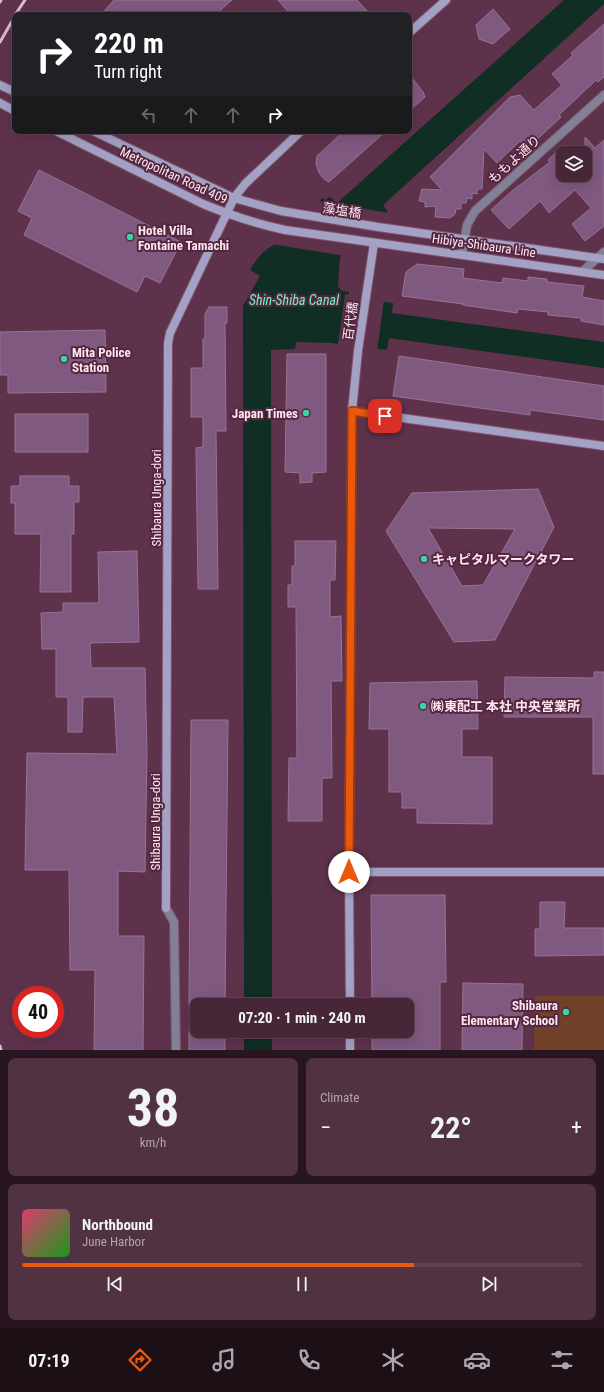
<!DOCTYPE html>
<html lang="en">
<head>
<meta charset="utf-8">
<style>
  body { margin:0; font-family:"Roboto Condensed","Noto Sans JP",sans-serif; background:#513243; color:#f1f3f6; height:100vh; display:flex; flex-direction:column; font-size:15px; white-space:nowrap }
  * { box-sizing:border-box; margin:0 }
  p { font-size:13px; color:#b0a5ae }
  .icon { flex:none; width:22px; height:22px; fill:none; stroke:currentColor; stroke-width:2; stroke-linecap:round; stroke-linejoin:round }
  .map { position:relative; height:1050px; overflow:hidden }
  .sheet { display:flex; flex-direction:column; gap:8px; padding:8px; background:#27151f; flex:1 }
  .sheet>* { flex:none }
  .top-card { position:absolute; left:12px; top:12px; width:400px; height:122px; border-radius:8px; box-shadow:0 4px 16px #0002,0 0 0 1px #5f4353; background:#202124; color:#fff; overflow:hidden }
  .controls { position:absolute; left:556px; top:146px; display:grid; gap:8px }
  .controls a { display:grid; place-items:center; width:36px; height:36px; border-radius:8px; background:#472638; box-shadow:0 4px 16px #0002,0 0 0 1px #5f4353; font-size:20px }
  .speed { position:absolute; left:12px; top:986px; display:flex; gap:8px; font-size:20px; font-weight:700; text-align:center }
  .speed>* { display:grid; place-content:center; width:52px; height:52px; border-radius:50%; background:#472638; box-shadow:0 4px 16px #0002,0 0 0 1px #5f4353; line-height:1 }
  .speed .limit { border:6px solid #d22; background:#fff; color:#111 }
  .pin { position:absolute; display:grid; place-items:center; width:34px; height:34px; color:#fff; margin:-17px; border-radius:8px; box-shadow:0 2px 6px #0006 }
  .me { position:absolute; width:44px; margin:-22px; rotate:0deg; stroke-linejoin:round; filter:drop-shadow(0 0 3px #0008) }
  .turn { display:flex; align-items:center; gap:14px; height:84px; padding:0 16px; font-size:18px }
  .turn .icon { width:52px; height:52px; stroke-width:2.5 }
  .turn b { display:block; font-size:28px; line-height:34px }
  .lanes { display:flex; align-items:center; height:38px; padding:0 16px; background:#0003; justify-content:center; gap:20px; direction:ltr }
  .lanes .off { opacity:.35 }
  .big { font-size:30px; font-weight:700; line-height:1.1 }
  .sheet .card { flex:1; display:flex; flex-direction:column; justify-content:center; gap:6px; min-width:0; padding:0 14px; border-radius:8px; background:#513243 }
  .sheet .dial { align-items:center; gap:0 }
  .dial b { font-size:52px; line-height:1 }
  .song { display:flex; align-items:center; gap:12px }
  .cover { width:48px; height:48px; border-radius:6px; background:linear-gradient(135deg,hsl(340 70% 55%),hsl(120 70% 35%)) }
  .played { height:4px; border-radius:2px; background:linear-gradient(90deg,#ea580c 70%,#5f4353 70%) }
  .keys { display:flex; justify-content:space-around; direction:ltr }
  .heat { display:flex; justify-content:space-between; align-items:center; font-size:22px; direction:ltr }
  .sheet .tiles { flex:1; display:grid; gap:8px; grid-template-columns:1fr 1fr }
  .card:last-child { grid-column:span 2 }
  .trip { position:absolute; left:190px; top:998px; width:224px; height:40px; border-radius:8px; background:#472638; box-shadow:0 4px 16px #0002,0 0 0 1px #5f4353; font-weight:700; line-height:40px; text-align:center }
  .menu { display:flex; height:64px; justify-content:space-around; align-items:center; background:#1c0f16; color:#b0a5ae }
  .menu .icon { width:28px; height:28px }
  .menu .current { color:#ea580c }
  .menu b { font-size:18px; color:#f1f3f6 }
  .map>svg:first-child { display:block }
  .green { fill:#704028 }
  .water { fill:#102e23 }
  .pier { fill:#5f324b }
  .building { fill:#7f597f; stroke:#997298; fill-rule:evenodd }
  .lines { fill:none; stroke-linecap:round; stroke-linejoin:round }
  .street-casing { stroke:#7c5269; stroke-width:10 }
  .secondary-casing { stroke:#7c5269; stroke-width:10 }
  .street { stroke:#818096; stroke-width:8 }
  .secondary { stroke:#a3a1c4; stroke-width:8 }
  .rail { stroke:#d9bcca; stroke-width:3 }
  .route-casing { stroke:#983908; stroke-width:10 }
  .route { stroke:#ea580c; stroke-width:7 }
  .poi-dot { fill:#3bd4a4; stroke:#542740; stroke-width:1.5 }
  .labels { text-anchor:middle; stroke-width:4; stroke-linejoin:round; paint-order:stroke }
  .street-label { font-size:13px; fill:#fee6f1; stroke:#542740 }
  .poi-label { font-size:13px; font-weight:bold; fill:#fee6f1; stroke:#542740; text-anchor:start }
  .water-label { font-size:14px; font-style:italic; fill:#71f5c5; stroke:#542740 }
</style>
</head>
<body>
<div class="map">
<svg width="604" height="1050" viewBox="0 0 604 1050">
  <rect width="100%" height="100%" fill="#5f324b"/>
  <!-- green -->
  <path class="green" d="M535,996H604V1050H534Z"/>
  <!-- water -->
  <path class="water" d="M564,0H604V4L383,205L388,212L340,257L338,286L342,291L349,292L348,297L393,303L392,313L604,342V368L389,338L387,350L331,343L296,342L295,349L271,350L272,1005H244L243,306L260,276L250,270C256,259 264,249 276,244L323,198L325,200L330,197L337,203Z
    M244,1031H272V1050H244Z"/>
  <!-- pier -->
  <path class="pier" d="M317,201L389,213L345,256L271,244L275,242Z
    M345,294L384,300L377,351L338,345Z"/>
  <!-- building -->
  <path class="building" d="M114,0H232L215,15H101Z
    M278,0H357L371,15H291Z
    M493,9L510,29L493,44L479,39L476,25Z
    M604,24V77L598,82L596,80L559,115L561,117L527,149L520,141L497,163L484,149L482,189H477V194L472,193V199L467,198L466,203H461V209H456L455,214L450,218L435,217L436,206L425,207V202L419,201L422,189L442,190L430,177L510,97L520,95L534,110L562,85L552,74L573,55L571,53Z
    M409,74L423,92L425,97L409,111Z
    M344,131H386L329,182L324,179L319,173L316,164L317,156Z
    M585,137L595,148L604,140V226L585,241L572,224L591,208L575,190L549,213L540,201L509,229L491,210L512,191L550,162L548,160L563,146V175H585Z
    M39,170L181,242L160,283L145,276L137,292L24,235L32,218L18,211Z
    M417,264L464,269L463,278L502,283L503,278L528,281V277L547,279V282L584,286L582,297L604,301V325L581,321V318L548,315V312L518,309L517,313L463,305V304L402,296L406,272Z
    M209,307H227V323H225L226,431H216L218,589H198L196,448L203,447V417H191V368H203V339H205V314Z
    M105,330L106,392L8,393V375H0V332Z
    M287,354H326V472L312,473V482L300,483V473L285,472Z
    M399,356L604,386V420L530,410V415L393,396Z
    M15,414H88V452H15Z
    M20,476H69V486H79V502H74V534H71V592H40L41,534H15V503H11V486H20Z
    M538,489L554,527L495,640L454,642L386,531L412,493ZM428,528L515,529L483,585L462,586Z
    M295,541H336L335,580H330V617L341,616L342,681H331L332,778H322V821H288L289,758H297L296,607H288V585H292V566H295Z
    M137,551L139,642L90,643L91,668H145L147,753L145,872L118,871V936H144L143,1050H94L95,970H70L69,870H25L27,753L117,754L114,697H83L82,732H68V697H56V649H42L41,613L63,612V603H99L98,552Z
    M594,672H604V774H593V717H504L505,677L594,678Z
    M477,681L478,729H462V757H492V824L417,823V808H402V792H389V729H369L370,683Z
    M191,720H228L225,1005H189Z
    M371,895H445L446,982H440V1050H372V1031H407V1005H372Z
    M540,902H565L564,928H604V955L535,956V929H540Z
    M463,983L523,984L522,1050H462Z
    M189,1031H225V1050H189Z"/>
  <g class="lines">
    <!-- street casing -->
    <g class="street-casing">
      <path id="street" d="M462,255L467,225L475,211L604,95
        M583,271L604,252
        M166,908L174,922L176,1050"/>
    </g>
    <!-- secondary casing -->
    <g class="secondary-casing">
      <path id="secondary" d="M409,33L446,0
        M0,85L15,92
        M0,103L15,111
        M56,131L203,204C230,215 257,224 285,230L604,275
        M93,131L234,198L281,211L378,227L604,259
        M352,411L604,446
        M349,872H604
        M166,908L168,343L170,333L234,198L245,184L301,131
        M350,1005L349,872L352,411L358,351L374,243
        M350,1031V1050"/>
    </g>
    <!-- street -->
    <use href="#street" class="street"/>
    <!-- secondary -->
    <use href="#secondary" class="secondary"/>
    <!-- rail -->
    <path class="rail" d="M0,2L1,0
      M15,15L25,0
      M0,42L15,16
      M0,1046L1,1050"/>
  </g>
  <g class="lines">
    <!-- route casing -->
    <g class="route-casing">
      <path id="route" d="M349,872L352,411L385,416"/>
    </g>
    <!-- route -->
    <use href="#route" class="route"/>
  </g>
  <!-- markers -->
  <g class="poi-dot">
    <circle cx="130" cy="237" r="4"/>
    <circle cx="64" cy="359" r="4"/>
    <circle cx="306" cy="413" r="4"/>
    <circle cx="424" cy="559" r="4"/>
    <circle cx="423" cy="706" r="4"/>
    <circle cx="566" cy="1012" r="4"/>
  </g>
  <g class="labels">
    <!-- street labels -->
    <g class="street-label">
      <text transform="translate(514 159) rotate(-42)" y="5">ももよ通り</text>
      <text transform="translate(174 175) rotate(25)" y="5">Metropolitan Road 409</text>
      <text transform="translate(342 210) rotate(9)" y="5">藻塩橋</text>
      <text transform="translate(484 245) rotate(8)" y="5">Hibiya-Shibaura Line</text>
      <text transform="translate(350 321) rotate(-82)" y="5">百代橋</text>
      <text transform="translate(156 498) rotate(-90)" y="5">Shibaura Unga-dori</text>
      <text transform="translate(155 822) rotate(-90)" y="5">Shibaura Unga-dori</text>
    </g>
    <!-- poi labels -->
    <g class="poi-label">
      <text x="138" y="235">Hotel Villa<tspan x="138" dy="15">Fontaine Tamachi</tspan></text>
      <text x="72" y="357">Mita Police<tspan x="72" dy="15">Station</tspan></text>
      <text x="298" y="418" text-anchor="end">Japan Times</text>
      <text x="432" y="564">キャピタルマークタワー</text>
      <text x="431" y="711">㈱東配工 本社 中央営業所</text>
      <text x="558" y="1010" text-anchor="end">Shibaura<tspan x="558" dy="15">Elementary School</tspan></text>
    </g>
    <!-- water labels -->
    <g class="water-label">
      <text x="294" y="305">Shin-Shiba Canal</text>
    </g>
  </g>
</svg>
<div class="controls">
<a><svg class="icon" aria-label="layers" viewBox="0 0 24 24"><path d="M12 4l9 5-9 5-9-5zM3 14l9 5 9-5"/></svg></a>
</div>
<div class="speed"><div class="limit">40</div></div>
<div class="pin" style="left:385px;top:416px;background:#d93025"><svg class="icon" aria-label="arrive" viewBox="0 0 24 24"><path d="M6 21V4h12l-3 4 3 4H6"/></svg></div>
<svg class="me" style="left:349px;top:872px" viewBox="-20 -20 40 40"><circle r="19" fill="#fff"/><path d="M0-13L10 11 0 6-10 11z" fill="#ea580c"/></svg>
<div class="trip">07:20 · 1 min · 240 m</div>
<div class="top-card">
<div class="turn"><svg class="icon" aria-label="right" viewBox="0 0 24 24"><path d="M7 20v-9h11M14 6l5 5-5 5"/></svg><div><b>220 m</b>Turn right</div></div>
<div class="lanes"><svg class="icon off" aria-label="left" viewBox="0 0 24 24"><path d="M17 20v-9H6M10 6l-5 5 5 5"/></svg><svg class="icon off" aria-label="ahead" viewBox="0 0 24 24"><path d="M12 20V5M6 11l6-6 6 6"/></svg><svg class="icon off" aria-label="ahead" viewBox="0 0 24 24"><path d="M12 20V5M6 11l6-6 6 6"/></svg><svg class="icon" aria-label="right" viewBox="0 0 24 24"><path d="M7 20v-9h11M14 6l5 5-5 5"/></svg></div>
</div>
</div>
<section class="sheet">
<div class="tiles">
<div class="card dial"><b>38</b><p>km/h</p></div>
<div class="card"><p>Climate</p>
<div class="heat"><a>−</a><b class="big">22°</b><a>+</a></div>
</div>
<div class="card">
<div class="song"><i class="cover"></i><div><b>Northbound</b><p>June Harbor</p></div></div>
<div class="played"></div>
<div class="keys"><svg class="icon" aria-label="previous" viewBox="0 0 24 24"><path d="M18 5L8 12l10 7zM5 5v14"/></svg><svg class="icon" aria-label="pause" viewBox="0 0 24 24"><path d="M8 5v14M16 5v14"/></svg><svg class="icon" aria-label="next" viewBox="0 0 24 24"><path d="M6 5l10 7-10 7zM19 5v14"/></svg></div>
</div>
</div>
</section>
<nav class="menu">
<b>07:19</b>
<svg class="icon current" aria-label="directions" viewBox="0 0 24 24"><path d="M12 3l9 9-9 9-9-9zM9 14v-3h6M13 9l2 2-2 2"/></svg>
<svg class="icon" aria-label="music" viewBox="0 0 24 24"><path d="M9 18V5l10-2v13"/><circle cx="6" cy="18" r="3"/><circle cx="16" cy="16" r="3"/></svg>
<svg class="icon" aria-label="phone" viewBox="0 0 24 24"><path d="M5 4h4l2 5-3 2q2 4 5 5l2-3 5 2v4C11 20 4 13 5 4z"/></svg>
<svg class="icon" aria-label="climate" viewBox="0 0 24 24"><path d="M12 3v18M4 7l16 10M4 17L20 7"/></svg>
<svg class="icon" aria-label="car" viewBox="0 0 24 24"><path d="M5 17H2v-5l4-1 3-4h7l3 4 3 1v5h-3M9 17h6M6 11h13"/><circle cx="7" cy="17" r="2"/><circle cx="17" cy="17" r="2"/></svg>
<svg class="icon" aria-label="filters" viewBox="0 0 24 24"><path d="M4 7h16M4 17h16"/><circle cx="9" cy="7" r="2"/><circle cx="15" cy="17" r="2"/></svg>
</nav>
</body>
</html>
